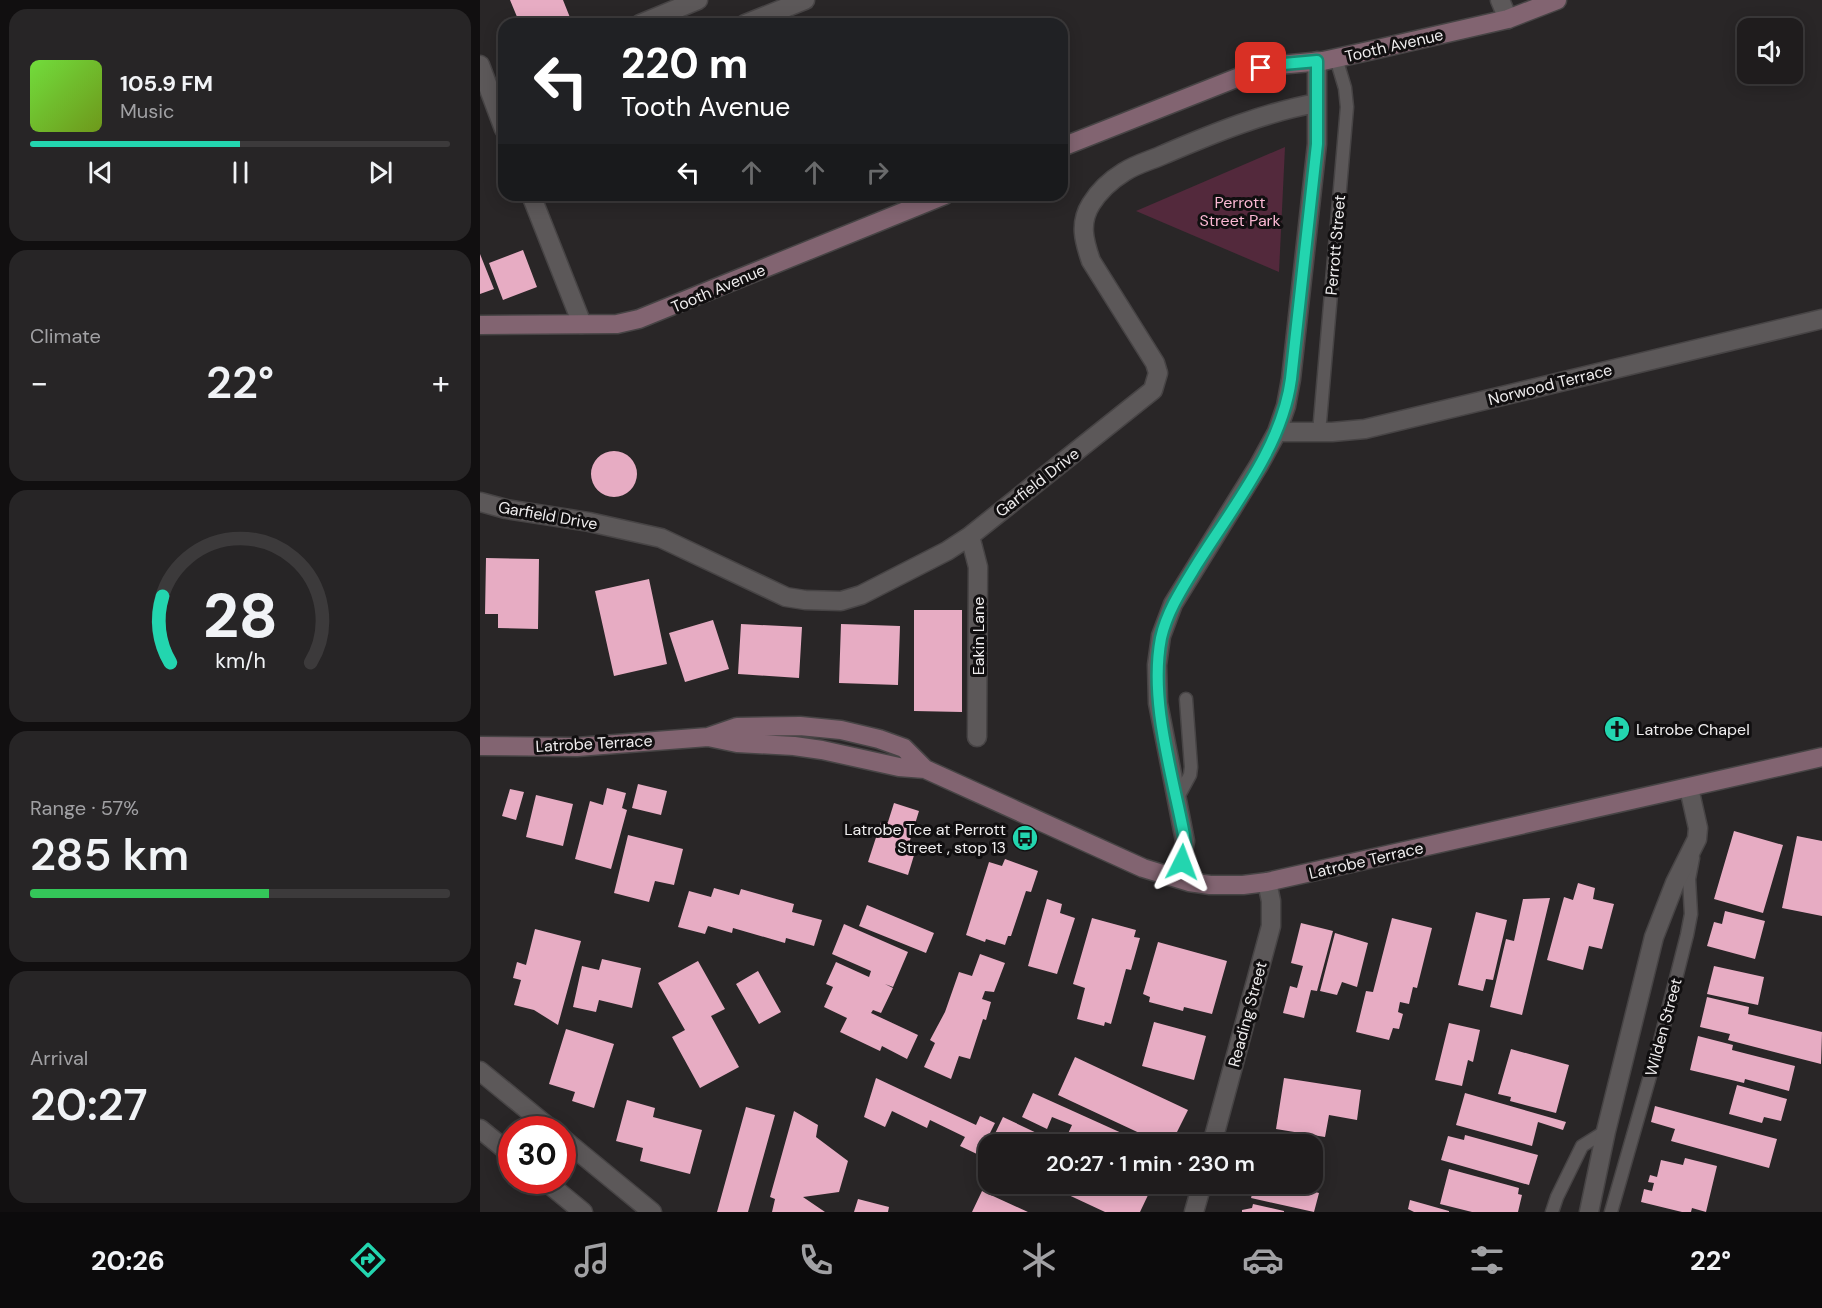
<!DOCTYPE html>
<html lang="en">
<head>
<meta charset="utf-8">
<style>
  body { margin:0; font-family:"DM Sans",sans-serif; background:#272526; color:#f1f3f6; height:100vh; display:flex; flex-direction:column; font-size:22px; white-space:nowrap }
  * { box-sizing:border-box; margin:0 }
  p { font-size:20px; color:#a1a1a4 }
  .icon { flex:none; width:33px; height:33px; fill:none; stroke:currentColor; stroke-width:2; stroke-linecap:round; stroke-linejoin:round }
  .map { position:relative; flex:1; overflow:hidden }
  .panel { display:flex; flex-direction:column; gap:9px; padding:9px; background:#110f10; width:480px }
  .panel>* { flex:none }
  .banner { position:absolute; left:18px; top:18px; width:570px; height:183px; border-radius:18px; box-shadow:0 3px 15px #0003,0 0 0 2px #3c3a3b; background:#202124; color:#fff; overflow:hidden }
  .buttons { position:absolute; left:1257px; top:18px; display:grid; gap:12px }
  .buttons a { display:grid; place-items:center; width:66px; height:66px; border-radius:12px; background:#1f1c1d; box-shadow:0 3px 15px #0003,0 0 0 2px #3c3a3b; font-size:30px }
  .speed { position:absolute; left:18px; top:1116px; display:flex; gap:12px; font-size:30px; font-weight:700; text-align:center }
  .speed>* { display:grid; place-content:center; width:78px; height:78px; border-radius:50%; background:#1f1c1d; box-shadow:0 3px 15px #0003,0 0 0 2px #3c3a3b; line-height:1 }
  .speed .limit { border:9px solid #d22; background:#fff; color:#111 }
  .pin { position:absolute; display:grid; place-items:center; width:51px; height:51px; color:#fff; margin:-26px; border-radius:12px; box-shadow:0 3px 9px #0006 }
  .me { position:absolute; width:66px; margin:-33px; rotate:3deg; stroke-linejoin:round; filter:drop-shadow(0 0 4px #0008) }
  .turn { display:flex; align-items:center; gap:21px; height:126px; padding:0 24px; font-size:27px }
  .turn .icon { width:78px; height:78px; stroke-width:2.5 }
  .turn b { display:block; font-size:42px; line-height:51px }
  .lanes { display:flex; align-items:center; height:57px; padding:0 24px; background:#0003; justify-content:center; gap:30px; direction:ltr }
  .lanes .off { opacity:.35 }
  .big { font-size:45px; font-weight:600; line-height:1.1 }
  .panel .widget { flex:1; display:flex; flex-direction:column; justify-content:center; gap:9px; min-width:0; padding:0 21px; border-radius:18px; background:#272526 }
  .panel .dial { align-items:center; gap:0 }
  .dial svg { height:156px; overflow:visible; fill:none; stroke:#3c3a3b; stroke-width:7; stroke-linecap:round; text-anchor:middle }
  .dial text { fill:#f1f3f6; stroke:none }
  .song { display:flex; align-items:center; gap:18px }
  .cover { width:72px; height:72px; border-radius:9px; background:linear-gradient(135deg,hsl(100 70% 55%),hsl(80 70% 35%)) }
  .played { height:6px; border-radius:3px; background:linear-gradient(90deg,#23d5af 50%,#3c3a3b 50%) }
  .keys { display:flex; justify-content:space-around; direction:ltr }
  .heat { display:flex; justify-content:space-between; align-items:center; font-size:33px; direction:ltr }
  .charge { height:9px; border-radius:4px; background:linear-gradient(90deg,#34c759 57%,#3c3a3b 0) }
  .trip { position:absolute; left:498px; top:1134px; width:345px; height:60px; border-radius:18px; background:#1f1c1d; box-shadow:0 3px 15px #0003,0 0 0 2px #3c3a3b; font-weight:600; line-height:60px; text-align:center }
  .tabs { display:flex; height:96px; justify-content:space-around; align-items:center; background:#0c0b0c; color:#a1a1a4 }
  .tabs .icon { width:42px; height:42px }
  .tabs .active { color:#23d5af }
  .tabs b { font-size:27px; color:#f1f3f6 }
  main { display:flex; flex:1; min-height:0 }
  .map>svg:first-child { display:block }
  .green { fill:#53293c }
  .building { fill:#e7acc3 }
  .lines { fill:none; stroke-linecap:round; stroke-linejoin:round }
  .lane-casing { stroke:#474445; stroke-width:15 }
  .street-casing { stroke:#474445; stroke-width:21 }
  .secondary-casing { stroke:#474445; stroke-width:21 }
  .lane { stroke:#5c5859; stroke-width:12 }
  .street { stroke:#5c5859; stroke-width:18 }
  .secondary { stroke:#826471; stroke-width:18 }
  .route-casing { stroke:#178a72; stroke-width:15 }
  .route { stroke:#23d5af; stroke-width:10 }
  .labels { text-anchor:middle; stroke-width:6; stroke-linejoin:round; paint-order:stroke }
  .street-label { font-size:16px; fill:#efedee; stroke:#110f10 }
  .park-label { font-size:16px; fill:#fbb8d3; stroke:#110f10 }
  .poi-label { font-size:16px; fill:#efedee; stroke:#110f10; text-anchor:start }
</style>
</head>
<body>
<main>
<section class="panel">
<div class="widget">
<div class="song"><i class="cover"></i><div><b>105.9 FM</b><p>Music</p></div></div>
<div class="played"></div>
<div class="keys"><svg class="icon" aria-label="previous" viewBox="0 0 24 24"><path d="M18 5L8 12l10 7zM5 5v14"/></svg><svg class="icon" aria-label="pause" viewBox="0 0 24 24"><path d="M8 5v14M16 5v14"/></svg><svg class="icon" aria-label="next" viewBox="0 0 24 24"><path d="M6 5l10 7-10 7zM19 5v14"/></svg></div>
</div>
<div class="widget"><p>Climate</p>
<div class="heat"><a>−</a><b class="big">22°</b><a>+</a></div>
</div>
<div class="widget dial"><svg viewBox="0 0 100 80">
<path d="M14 69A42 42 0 1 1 86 69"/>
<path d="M14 69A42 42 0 0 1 10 35" stroke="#23d5af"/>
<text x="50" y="56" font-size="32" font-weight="700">28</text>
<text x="50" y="72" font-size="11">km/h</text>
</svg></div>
<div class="widget"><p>Range · 57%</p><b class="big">285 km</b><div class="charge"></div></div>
<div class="widget"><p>Arrival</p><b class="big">20:27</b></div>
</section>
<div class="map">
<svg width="1342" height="1212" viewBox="0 0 1342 1212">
  <rect width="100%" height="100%" fill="#292627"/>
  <!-- green -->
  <path class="green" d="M805,147L799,272L656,211Z"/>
  <!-- building -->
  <path class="building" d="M30,0H83L91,20L80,24H40Z
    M43,250L57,287L23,300L9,263Z
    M0,254L14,289L0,294Z
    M111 474a23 23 0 1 1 46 0a23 23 0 1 1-46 0Z
    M6,558L59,559L58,629L18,628V614H5Z
    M169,579L187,664L134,676L115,591Z
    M434,610H482V712L434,711Z
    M233,620L249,669L205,682L189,633Z
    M261,624L322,627L319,678L258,674Z
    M361,624L420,626L418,685L359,683Z
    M158,784L187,791L181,815L152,808Z
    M127,788L146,793L142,808L147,810L131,869L95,859L110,801L123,805Z
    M30,789L44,792L36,820L22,816Z
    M56,795L93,804L83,846L46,837Z
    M414,803L439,811L427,850L435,852L428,875L388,862L401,822H408Z
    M1254,831L1303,845L1283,913L1234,899Z
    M148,835L203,849L194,885L175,881L169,902L134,893Z
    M1317,836L1342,841V916L1302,908Z
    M525,859L558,871L551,892L546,891L531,936H528L525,945L506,939L505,942L486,935L509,862L522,866Z
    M1098,883L1115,888L1113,899L1134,904L1122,949L1109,946L1103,970L1067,960L1084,897L1093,900Z
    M234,888L259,895L261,889L314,904L312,912L342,920L334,946L306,938L305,943L253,928L252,933L228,926L225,934L198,927L209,891L231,897Z
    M1070,898L1042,1015L1010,1007L1026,939L1034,941L1043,899Z
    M567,899L582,904L580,913L595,918L577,974L548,966Z
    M387,905L454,933L446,953L379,926Z
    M1245,911L1285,921L1275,959L1227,946L1234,922L1242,924Z
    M996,912L1027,920L1013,980L1006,979L1003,991L978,985Z
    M612,918L656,930L654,937L660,938L651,970L646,969L631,1024L625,1022L624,1026L597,1019L605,988L593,984Z
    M912,918L952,928L937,988L933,987L929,1004L920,1002L918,1012L923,1014L919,1029L913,1028L909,1040L876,1032L886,991L893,992Z
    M821,923L853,931L837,991L831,990L824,1018L803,1013L810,986L817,988L823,966L811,963Z
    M364,924L428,952L413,987L405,984L413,988L401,1013L393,1010L391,1013L438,1035L427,1059L402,1046L400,1051L360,1032L367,1018L344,1007L353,987L346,984L356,962L389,977L391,971L352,954Z
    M55,929L101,941L78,1025L54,1010L34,1005L41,980L33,978L37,962L46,965Z
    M855,933L888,943L877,987L862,982L857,995L840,991Z
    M678,942L747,961L732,1014L704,1007L703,1011L669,1002L670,997L663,994Z
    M500,954L525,963L514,992L505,991L502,999L511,1002L506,1020L503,1019L490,1059L479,1056L471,1079L444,1067L455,1043L450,1040L465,1012L479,972L492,976Z
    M122,959L161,968L152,1008L119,1000L116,1012L93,1007L102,966L119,970Z
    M218,961L245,1009L231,1016L259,1067L220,1088L192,1037L205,1030L178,983Z
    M1234,966L1284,977L1278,1005L1227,994Z
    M278,971L301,1012L279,1024L256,984Z
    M1227,997L1269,1007L1268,1014L1342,1032L1341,1064L1248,1040L1250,1034L1220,1027Z
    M674,1022L726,1036L714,1080L662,1066Z
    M969,1023L1000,1030L993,1062L988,1060L982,1086L955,1080Z
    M86,1029L134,1044L114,1108L92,1101L95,1092L69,1084Z
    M1218,1036L1253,1045L1252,1050L1315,1066L1309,1091L1265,1079L1264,1083L1210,1070Z
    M1031,1049L1089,1065L1076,1113L1030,1101L1031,1097L1018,1094Z
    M595,1057L708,1110L696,1134L692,1132L686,1144H683L578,1095Z
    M396,1078L496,1125L500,1116L515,1123L499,1155L480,1146L485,1137L450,1120L447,1128L412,1111L405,1127L384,1117Z
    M804,1078L881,1090L877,1120L849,1115L845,1137L796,1129Z
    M1257,1085L1307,1099L1301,1121L1284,1117L1282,1123L1249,1114Z
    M553,1093L666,1144H600L586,1138L592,1125L572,1117L567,1129L542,1117Z
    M985,1093L1086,1122L1083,1130L1058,1122L1052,1146L976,1125Z
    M147,1100L175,1108L173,1117L222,1130L210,1174L160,1161L163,1148L136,1141Z
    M1175,1106L1297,1139L1289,1168L1191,1141L1195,1129L1171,1122Z
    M266,1107L295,1115L268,1212H237Z
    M314,1111L338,1125L336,1137L368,1161L359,1192L323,1197L345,1212H292L295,1199L290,1197Z
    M523,1117L580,1144H510Z
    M985,1135L1058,1155L1049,1185L961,1160L968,1136L984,1140Z
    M1205,1158L1237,1166L1226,1212L1212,1208L1211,1212H1202L1161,1202L1164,1189L1172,1191L1174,1183L1168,1182L1170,1175L1177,1177L1181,1160L1203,1165Z
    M969,1169L1039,1188L1038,1194L1042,1195L1038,1212H992L960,1204Z
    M565,1184H654L653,1185L669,1193L660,1212H625Z
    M775,1184H821L820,1188L839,1193L834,1212L771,1198Z
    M502,1191L548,1212H492Z
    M378,1199L409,1207L408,1212H374Z
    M930,1200L969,1211V1212H934L928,1209Z
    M773,1204L804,1211V1212H762V1210L772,1208Z"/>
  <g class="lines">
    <!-- lane casing -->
    <g class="lane-casing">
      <path id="lane" d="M839,433L867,107L865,88L856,58
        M697,799L710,775L711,767L706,699
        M1072,1212L1077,1197L1102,1146L1126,1131
        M1131,1212L1180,1041L1207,935L1211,914L1209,879L1213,858"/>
    </g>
    <!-- street casing -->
    <g class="street-casing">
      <path id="street" d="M1020,0L1028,19
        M160,24L218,0
        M265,24L325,0
        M0,65L24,129
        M51,195L102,324
        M797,432H852L885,429L1342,319
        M0,502L26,509L109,522L181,538L306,597L325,600L361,601L381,595L467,551L490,536L673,390L678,373L675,363L611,261C604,241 599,223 611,204C619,191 631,180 644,172C656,164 672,160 685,154C734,133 786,112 837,103
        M490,536L498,567L497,737
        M698,878L705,841L678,703L677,665L681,636L693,604L779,465L797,432L806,406L811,379L837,144V61
        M0,1071L72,1130
        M0,1129L32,1155
        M82,1138L172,1212
        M732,1144L791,926V901L787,882
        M64,1180L103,1212
        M714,1212L722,1184
        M1109,1212L1126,1131L1174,937L1195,883L1217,839L1218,828L1209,788"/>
    </g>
    <!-- secondary casing -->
    <g class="secondary-casing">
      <path id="secondary" d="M582,147L787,66L843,61L893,50L1028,19L1077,0
        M0,325L137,324L159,319L465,195
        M228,737L257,743L314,746L342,750L419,767L445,769L663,868L709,882L730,885H763L787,882L1342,757
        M0,746L97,747L228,737L257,727L320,726L361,730L399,739L424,748L445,769"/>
    </g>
    <!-- lane -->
    <use href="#lane" class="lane"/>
    <!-- street -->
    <use href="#street" class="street"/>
    <!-- secondary -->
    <use href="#secondary" class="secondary"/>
  </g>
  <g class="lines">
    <!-- route casing -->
    <g class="route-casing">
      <path id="route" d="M702,862L705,847L704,835C692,773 669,700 681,638C687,611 703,587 717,564C752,508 802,447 811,379L837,144V61L792,65L781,68"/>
    </g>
    <!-- route -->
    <use href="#route" class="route"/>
  </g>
  <!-- icons -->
  <defs>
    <g id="church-disc" transform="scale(1.35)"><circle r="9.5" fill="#23d5af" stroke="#110f10"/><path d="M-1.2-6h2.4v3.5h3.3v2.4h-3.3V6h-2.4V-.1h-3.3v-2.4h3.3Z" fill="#111"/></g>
    <g id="bus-disc" transform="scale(1.35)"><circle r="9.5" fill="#23d5af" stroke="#110f10"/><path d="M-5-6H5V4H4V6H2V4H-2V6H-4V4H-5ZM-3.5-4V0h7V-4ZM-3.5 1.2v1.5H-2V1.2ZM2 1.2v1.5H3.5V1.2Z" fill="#111"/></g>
  </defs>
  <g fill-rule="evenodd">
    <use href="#church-disc" x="1137" y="729"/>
    <use href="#bus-disc" x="545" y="838"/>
  </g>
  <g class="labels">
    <!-- street labels -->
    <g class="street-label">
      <text transform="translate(914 45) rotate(-13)" y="6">Tooth Avenue</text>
      <text transform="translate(855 245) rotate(-85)" y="6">Perrott Street</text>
      <text transform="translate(238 288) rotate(-23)" y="6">Tooth Avenue</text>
      <text transform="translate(1070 384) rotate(-14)" y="6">Norwood Terrace</text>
      <text transform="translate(557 482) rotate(-38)" y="6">Garfield Drive</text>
      <text transform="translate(68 515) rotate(10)" y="6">Garfield Drive</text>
      <text transform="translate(498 636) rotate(-90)" y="6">Eakin Lane</text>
      <text transform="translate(114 743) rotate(-3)" y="6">Latrobe Terrace</text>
      <text transform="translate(886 860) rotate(-13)" y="6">Latrobe Terrace</text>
      <text transform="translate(767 1014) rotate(-75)" y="6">Reading Street</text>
      <text transform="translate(1183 1027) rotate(-75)" y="6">Wilden Street</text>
    </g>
    <!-- park labels -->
    <g class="park-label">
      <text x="760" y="208">Perrott<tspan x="760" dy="18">Street Park</tspan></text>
    </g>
    <!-- poi labels -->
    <g class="poi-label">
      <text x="1156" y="735">Latrobe Chapel</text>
      <text x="526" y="835" text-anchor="end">Latrobe Tce at Perrott<tspan x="526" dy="18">Street , stop 13</tspan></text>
    </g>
  </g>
</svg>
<div class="buttons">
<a><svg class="icon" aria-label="sound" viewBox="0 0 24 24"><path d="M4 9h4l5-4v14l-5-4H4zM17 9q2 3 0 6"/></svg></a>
</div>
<div class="speed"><div class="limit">30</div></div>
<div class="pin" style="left:781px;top:68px;background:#d93025"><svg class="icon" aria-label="arrive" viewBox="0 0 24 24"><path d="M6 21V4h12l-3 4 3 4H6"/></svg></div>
<svg class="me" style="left:702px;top:862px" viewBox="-20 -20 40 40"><path d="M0-17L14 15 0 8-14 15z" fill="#23d5af" stroke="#fff" stroke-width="4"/></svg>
<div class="trip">20:27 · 1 min · 230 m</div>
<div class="banner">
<div class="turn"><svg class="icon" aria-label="left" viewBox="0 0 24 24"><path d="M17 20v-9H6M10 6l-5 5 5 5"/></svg><div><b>220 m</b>Tooth Avenue</div></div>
<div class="lanes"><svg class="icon" aria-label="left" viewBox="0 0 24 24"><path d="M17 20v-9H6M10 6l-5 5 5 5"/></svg><svg class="icon off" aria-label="ahead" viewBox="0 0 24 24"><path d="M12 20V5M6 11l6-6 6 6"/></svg><svg class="icon off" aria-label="ahead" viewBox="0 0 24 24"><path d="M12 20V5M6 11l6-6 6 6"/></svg><svg class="icon off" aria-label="right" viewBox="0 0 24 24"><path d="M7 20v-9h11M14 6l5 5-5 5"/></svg></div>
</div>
</div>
</main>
<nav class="tabs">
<b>20:26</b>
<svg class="icon active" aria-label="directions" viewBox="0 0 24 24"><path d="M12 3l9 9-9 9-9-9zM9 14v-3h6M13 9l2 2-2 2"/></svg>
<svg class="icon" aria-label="music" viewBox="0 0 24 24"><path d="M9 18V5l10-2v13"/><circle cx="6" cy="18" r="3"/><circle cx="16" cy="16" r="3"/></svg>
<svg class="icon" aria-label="phone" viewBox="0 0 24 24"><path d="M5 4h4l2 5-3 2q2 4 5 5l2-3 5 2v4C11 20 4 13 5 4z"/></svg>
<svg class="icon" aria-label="climate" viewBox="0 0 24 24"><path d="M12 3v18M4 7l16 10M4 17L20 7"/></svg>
<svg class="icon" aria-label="car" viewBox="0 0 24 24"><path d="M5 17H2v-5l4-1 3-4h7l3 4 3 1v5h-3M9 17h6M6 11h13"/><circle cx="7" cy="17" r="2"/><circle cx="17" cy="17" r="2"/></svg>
<svg class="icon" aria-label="filters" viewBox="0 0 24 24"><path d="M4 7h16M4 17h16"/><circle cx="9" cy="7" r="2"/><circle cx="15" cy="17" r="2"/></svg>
<b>22°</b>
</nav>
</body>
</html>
